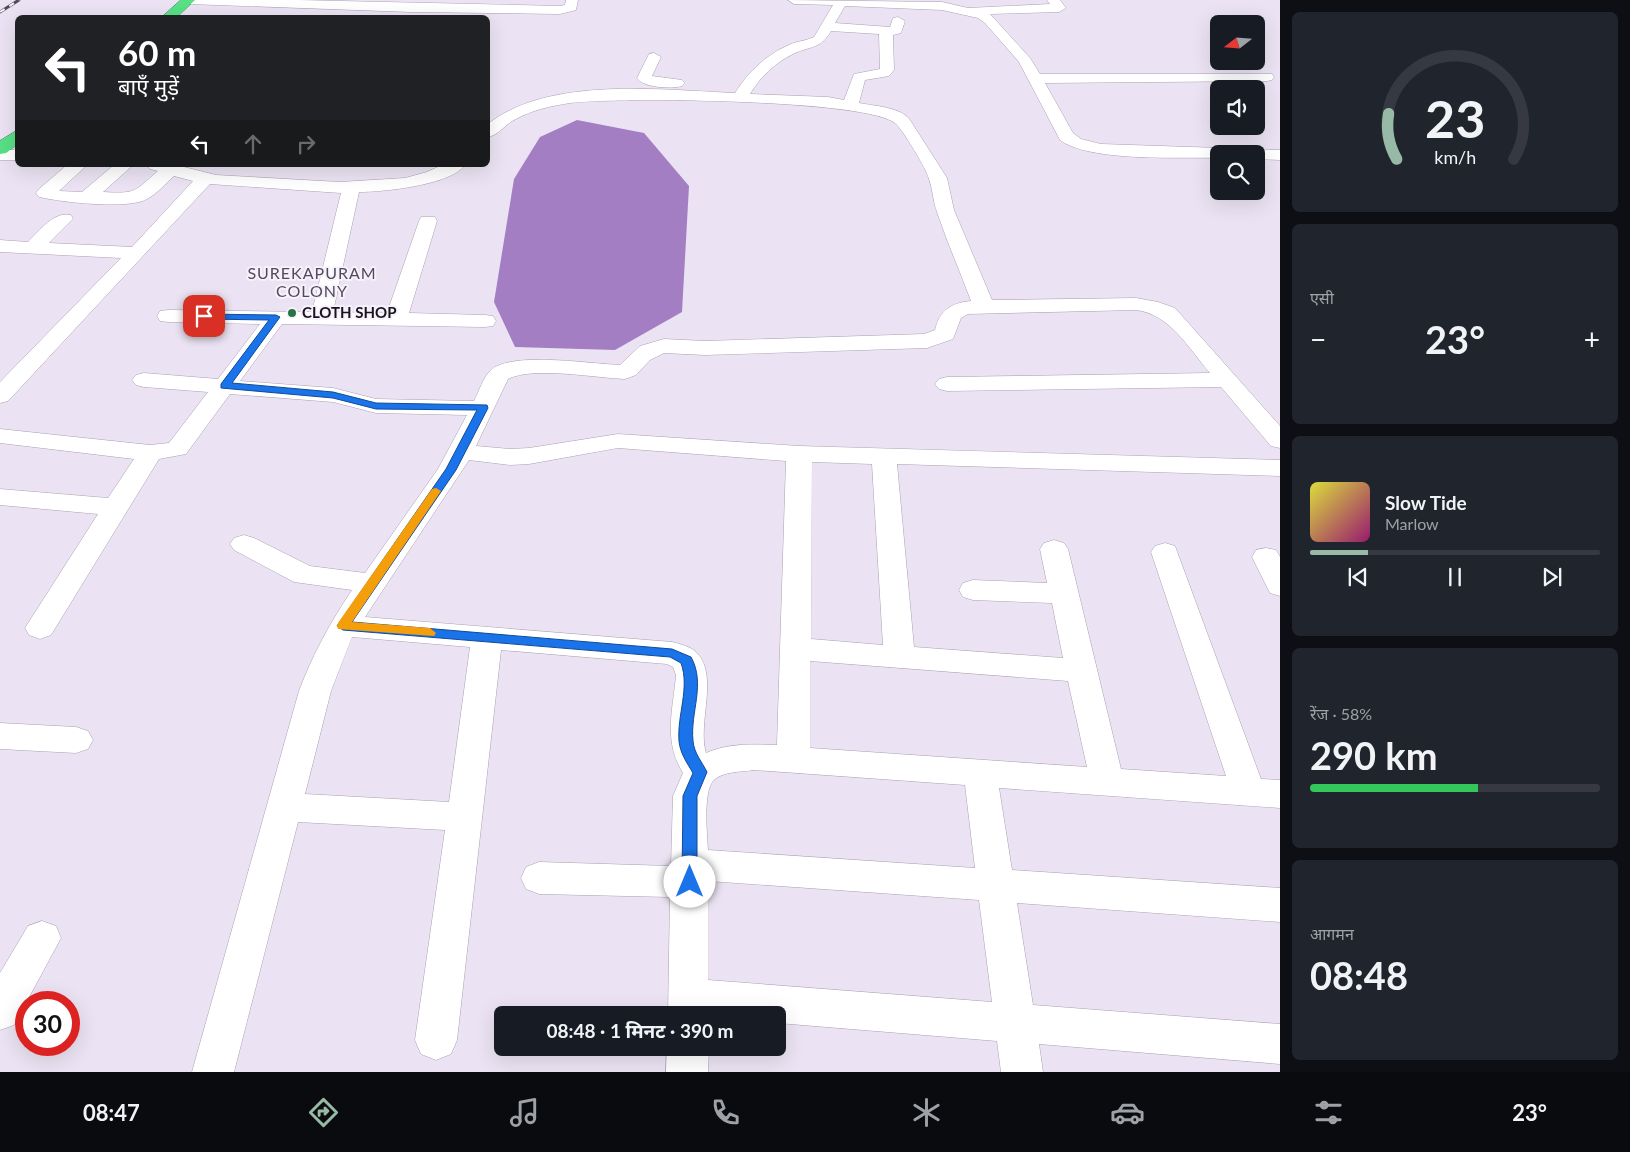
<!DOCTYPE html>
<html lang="hi">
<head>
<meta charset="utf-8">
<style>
  body { margin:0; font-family:Lato,"Noto Sans Devanagari",sans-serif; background:#20242c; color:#f1f3f6; height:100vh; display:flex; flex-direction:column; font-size:19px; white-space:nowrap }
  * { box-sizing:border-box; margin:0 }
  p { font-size:16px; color:#9ea1a6 }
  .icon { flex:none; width:28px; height:28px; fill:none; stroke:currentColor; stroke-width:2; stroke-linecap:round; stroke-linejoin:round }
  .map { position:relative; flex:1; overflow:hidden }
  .side { display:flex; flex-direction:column; gap:12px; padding:12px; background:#0d0f14; width:350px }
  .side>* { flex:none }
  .top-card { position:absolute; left:15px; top:15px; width:475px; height:152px; border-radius:8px; box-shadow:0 5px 20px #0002; background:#202124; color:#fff; overflow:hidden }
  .needle { width:32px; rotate:253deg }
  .fabs { position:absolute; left:1210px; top:15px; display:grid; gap:10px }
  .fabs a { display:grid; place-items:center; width:55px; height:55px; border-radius:8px; background:#171b24; box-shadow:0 5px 20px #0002; font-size:25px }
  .speed { position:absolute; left:15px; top:991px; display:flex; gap:10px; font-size:25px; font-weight:700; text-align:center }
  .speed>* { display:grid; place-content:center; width:65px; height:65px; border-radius:50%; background:#171b24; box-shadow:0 5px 20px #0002; line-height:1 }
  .speed .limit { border:8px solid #d22; background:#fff; color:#111 }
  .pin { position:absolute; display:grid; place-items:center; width:42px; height:42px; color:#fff; margin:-21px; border-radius:10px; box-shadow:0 2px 8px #0006 }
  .me { position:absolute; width:55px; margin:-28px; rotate:0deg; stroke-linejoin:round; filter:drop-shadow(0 0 4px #0008) }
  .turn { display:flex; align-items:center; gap:18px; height:105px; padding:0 20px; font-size:22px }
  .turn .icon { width:65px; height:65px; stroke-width:2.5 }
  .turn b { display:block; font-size:35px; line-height:42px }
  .lanes { display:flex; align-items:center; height:48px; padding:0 20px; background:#0003; justify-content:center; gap:25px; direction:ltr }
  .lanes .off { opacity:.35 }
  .big { font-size:38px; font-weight:700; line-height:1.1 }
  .side .widget { flex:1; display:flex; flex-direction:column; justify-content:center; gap:8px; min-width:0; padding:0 18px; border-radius:8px; background:#20242c }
  .side .dial { align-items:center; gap:0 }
  .dial svg { height:130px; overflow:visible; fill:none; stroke:#363941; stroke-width:7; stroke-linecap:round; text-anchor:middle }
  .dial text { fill:#f1f3f6; stroke:none }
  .song { display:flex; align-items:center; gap:15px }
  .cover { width:60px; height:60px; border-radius:8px; background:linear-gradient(135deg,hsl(60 70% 55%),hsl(320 70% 35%)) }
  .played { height:5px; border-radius:2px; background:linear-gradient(90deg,#97b9a5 20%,#363941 20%) }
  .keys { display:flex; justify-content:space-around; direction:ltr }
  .heat { display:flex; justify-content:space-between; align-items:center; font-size:28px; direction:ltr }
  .charge { height:8px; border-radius:4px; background:linear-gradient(90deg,#34c759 58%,#363941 0) }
  .trip { position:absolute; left:494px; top:1006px; width:292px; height:50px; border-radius:8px; background:#171b24; box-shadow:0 5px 20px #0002; font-weight:700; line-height:50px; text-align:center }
  .menu { display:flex; height:80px; justify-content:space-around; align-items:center; background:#090b0e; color:#9ea1a6 }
  .menu .icon { width:35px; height:35px }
  .menu .selected { color:#97b9a5 }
  .menu b { font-size:22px; color:#f1f3f6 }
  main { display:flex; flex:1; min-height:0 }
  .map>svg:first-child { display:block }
  .water { fill:#a47ec3 }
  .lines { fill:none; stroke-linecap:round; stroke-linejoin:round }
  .minor-casing { stroke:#a8a1af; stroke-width:1 }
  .highway-casing { stroke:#419960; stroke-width:1 }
  .minor { fill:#fff; fill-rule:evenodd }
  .highway { fill:#57e085; fill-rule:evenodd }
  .rail-casing { stroke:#504b53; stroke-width:3 }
  .rail { stroke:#f7f1fe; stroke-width:2; stroke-dasharray:5.5; stroke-linecap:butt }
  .route { fill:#1a73e8; stroke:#114b97 }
  .slow { fill:#f59e0b }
  .poi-dot { fill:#287342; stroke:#f7f1fe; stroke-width:2 }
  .labels { text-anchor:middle; stroke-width:4; stroke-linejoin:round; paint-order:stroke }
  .far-poi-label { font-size:15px; font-weight:bold; fill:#18151a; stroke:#f7f1fe; text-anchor:start }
  .far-neighbourhood-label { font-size:16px; letter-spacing:1px; fill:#514a57; stroke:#f7f1fe }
</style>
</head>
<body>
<main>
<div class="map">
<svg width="1280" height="1072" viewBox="0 0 1280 1072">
  <rect width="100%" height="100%" fill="#ebe3f3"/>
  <!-- water -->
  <path class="water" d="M577,120L644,133L689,186L682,312L615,350L515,347L494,302L514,179L540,137Z"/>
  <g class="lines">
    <!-- minor casing -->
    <g class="minor-casing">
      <path id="minor" d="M183,0H297L560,6L565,5L566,0H578L576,10L560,14L411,12L189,4Z
        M788,0L942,2L968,8L1050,4L1047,0H1060L1066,8L1059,12L990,14L1030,58L1040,74H1272L1274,77L1272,80L1267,81L1045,83L1073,133L1081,139L1101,144L1280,150V160L1256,159V154H1219V158C1180,157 1089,162 1060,140L1019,62L985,23L978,18L942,10L845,6L835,23L890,27L893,18L898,17L905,21L901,33L893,35L894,70L889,76L865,80L859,103C874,106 901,107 910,120L947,178L954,210L992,300L1136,298L1158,302L1175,308L1280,426V448L1271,446L1221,387L947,391L939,389L935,384L939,379L947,377L1210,373C1189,349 1170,314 1136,310L968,314L961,318L953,339L927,348L705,355L664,353L650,360L636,375L625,379C596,378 533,366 508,379L476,446L510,449L529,448L618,434L799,446L1280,460V476L897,464L914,647L1063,658L1052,603L973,600L963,597L959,590L963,583L973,580L1047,583L1040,549L1044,543L1054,540L1064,543L1068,549L1121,769L1226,776L1151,552L1155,546L1165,543L1175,546L1261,779L1280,780V808L999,788L1012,870L1280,888V922L1017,903L1033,1005L1280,1024V1064L1039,1044L1043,1072H1001L997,1041L778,1023V1015H668L670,897L539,894L526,889L521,878L526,867L539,862L671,866L673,796L683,773C663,741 673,710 676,675L673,667L667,664L501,650L457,1040L451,1054L436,1060L421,1054L415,1040L445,830L298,822L234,1072H192L299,691C313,654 330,623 352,590L294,582L234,550L230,544L234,538L244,535L254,538L310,566L365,573L438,469L467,415L376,413L333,402L230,394L186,454L159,459L51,635L40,639L29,635L25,628L98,514L0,505V489L108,498L134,459L0,443V429L150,445L169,443L208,392L144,387L136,385L132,380L136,375L144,373L218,379L260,324L168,322L160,321L157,316L160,311L168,310L312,312L341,193L210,184L8,401L0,403V382L121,258L0,252V240L28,242C39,231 54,211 71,215L73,219L49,243L132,247L193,181L174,176C166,183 157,194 147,199C128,210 61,202 39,197L36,193L39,189L67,165H87L59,191L82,192L114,165H133L103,192C136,194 134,192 158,171L150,169L147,165H176L216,175L340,182L405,178L427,172L442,165H465C451,185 383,192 359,192L333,312L387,313L419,221L421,217H435L437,221L409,313L485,315L493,316L496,321L493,326L485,327L282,324L240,381L333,388L376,399L474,401C479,392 483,377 491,370C512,351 591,364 620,365L640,346L664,339L705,341L924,334L935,330C940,310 951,303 971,301C960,271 947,242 937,212C933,202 933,190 929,179C927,170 903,130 896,124C871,99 614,97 570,103C551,106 532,110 516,119C505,124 499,135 488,137V124C549,76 661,90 735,93C749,71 767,54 791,44C798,41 806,41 814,37L833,5L794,4ZM831,31L879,34L880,69L854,74L844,100L828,97L750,94C760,77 775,63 793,54C810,46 821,49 831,31ZM618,448L786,461L777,745C754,744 728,743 706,753C697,724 719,676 697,653C692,647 680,644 672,642L365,617L469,460L510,465L529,464ZM812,462L872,464L883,645L811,639ZM352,637L470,647L449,802L305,794L331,691ZM810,661L1068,681L1087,767L810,748ZM754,770L965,785L975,868L708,850C707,833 703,793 713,781C722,771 742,772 754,770ZM708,881L979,900L992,1002L708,980Z
        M654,53L661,57L652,76L682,80L685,83L682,86C671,89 644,88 637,78L649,54Z
        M0,150H18V160H0Z
        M1266,548L1276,550L1280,557V596L1270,593L1252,557L1256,550Z
        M0,723L76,727L88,731L93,740L88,749L76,753L0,749Z
        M42,921L56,926L61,938L14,1025L0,1030V973L28,926Z
        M667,1048H709L708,1072H666Z"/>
    </g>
    <!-- highway casing -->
    <g class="highway-casing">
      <path id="highway" d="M181,0H195L176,18H161Z
        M18,130V144L6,153L0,154V141Z"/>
    </g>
    <!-- minor -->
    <use href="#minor" class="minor"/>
    <!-- highway -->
    <use href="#highway" class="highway"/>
    <!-- rail casing -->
    <g class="rail-casing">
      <path id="rail" d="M0,12L19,0"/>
    </g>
    <!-- rail -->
    <use href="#rail" class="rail"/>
  </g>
  <!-- route -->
  <path class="route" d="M201,314L276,315L280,317L232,383L333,392L376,403L487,405L488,408L456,470L352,622L672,649L691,657C706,684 690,712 693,741C694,753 702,762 707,772L697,796V882L695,887L690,888L684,887L682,882L683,796L693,773C687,763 680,753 679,741C677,715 690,688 681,663L670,657L343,630L337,626L446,469L477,410L376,409L333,398L221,388V384L269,320L204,319L201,318Z"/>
  <!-- slow -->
  <path class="slow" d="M436,488L441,491L352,622L430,628L436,633L434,636L338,629L337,626L338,623L432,489Z"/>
  <!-- markers -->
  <circle class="poi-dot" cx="292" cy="313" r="5"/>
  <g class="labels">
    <!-- far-poi labels -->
    <g class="far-poi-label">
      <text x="302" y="318">CLOTH SHOP</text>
    </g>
    <!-- far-neighbourhood labels -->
    <g class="far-neighbourhood-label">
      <text x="312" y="279">SUREKAPURAM<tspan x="312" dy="18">COLONY</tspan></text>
    </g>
  </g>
</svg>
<div class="fabs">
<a><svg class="needle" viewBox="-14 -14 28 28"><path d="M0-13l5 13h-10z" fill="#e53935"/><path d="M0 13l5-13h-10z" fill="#9ea1a6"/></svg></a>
<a><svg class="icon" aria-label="sound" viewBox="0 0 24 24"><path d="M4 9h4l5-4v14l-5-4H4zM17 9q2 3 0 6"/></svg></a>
<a><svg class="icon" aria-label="search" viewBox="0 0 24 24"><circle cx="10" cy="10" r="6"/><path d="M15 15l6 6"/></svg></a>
</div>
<div class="speed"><div class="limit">30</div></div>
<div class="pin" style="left:204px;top:316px;background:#d93025"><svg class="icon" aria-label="arrive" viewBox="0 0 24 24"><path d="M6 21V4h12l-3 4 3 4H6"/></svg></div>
<svg class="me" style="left:690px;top:882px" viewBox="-20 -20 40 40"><circle r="19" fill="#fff"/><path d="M0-13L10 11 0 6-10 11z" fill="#1a73e8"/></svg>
<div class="trip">08:48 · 1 मिनट · 390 m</div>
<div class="top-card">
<div class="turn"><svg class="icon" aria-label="left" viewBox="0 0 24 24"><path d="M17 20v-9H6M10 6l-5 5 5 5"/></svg><div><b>60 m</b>बाएँ मुड़ें</div></div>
<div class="lanes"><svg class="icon" aria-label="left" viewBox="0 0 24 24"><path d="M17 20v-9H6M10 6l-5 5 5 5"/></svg><svg class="icon off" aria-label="ahead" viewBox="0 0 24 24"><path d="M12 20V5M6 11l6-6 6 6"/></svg><svg class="icon off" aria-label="right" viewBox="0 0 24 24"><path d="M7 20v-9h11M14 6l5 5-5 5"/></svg></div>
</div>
</div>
<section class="side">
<div class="widget dial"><svg viewBox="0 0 100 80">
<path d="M14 69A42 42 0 1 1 86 69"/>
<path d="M14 69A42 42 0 0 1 9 41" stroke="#97b9a5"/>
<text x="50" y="56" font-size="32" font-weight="700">23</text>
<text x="50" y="72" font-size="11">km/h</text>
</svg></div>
<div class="widget"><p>एसी</p>
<div class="heat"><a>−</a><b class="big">23°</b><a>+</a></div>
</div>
<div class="widget">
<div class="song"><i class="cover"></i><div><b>Slow Tide</b><p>Marlow</p></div></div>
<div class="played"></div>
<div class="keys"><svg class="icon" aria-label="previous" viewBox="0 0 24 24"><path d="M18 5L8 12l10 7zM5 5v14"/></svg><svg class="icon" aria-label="pause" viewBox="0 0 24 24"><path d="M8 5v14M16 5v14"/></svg><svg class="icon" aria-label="next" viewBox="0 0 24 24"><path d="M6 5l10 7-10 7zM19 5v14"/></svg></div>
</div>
<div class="widget"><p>रेंज · 58%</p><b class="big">290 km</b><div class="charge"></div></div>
<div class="widget"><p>आगमन</p><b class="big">08:48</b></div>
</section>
</main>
<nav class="menu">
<b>08:47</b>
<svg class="icon selected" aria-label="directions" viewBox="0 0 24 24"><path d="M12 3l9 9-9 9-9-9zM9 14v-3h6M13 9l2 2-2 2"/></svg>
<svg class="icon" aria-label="music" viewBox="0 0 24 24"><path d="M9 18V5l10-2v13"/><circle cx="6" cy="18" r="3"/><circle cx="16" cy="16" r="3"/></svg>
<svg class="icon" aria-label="phone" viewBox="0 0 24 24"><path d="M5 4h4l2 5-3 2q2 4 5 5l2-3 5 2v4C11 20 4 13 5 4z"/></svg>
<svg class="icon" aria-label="climate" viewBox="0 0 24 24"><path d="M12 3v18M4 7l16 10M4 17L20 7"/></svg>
<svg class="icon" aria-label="car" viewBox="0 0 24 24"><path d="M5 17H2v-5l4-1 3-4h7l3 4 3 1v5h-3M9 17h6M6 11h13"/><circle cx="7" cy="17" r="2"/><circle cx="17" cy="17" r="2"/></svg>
<svg class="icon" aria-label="filters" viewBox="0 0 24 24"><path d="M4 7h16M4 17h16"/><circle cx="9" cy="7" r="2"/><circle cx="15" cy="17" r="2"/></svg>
<b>23°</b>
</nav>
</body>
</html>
